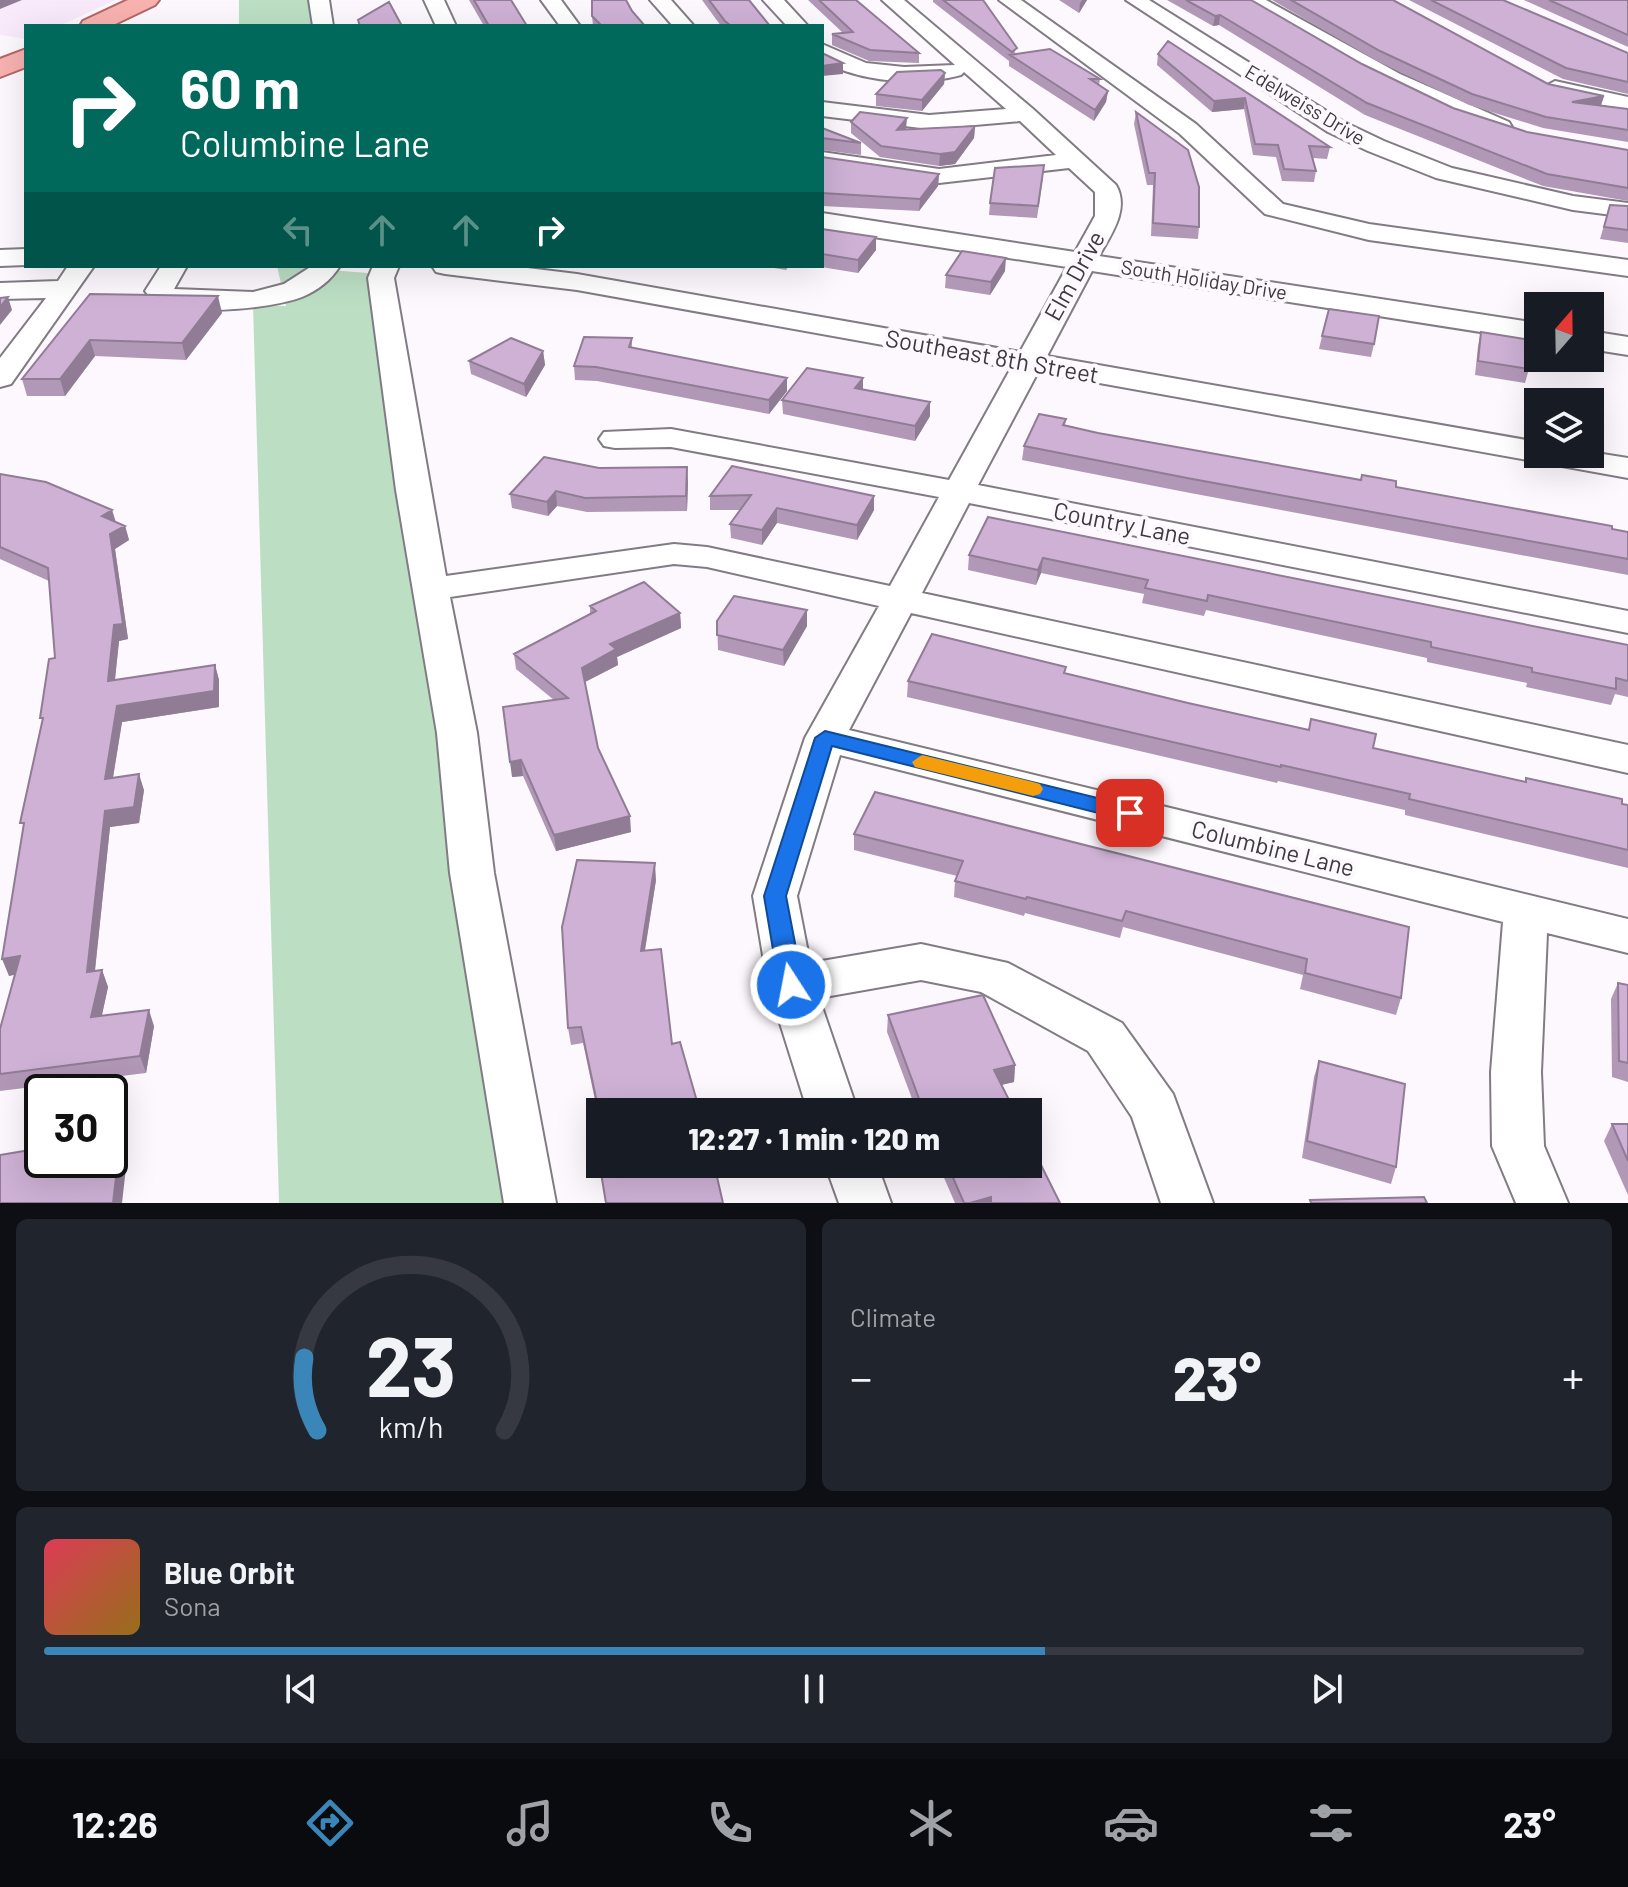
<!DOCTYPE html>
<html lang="en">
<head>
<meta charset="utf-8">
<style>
  body { margin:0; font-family:Barlow,sans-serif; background:#20242c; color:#f1f3f6; height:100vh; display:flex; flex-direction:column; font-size:30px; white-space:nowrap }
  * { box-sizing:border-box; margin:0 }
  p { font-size:26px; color:#9ea1a6 }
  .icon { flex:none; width:44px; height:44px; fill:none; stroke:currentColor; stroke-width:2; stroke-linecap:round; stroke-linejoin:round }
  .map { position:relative; height:1203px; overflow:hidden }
  .panel { display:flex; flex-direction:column; gap:16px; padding:16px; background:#0d0f14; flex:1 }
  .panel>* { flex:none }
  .banner { position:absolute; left:24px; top:24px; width:800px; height:244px; border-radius:0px; box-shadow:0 8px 32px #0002; background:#00695c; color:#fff; overflow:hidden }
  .needle { width:52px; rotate:20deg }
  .fabs { position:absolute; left:1524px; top:292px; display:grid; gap:16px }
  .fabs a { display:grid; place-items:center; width:80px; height:80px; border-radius:0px; background:#171b24; box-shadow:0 8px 32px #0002; font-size:40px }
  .speed { position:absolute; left:24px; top:1074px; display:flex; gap:16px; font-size:40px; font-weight:700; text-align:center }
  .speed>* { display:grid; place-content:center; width:104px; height:104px; border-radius:50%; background:#171b24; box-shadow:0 8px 32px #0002; line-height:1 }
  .speed .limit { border:4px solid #111; border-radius:12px; background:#fff; color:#111 }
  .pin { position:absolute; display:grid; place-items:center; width:68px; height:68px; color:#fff; margin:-34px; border-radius:16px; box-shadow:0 4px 12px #0006 }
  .me { position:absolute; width:88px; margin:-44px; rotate:349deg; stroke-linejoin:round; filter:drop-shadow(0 0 6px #0008) }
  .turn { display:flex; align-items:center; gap:28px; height:168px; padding:0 24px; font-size:36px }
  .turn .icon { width:104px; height:104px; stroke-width:2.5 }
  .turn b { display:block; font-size:56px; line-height:68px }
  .lanes { display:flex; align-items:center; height:76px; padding:0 24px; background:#0003; justify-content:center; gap:40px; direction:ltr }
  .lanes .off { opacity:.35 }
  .big { font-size:60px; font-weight:800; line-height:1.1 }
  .panel .card { flex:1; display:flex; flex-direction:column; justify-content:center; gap:12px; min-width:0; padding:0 28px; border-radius:12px; background:#20242c }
  .panel .dial { align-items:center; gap:0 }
  .dial svg { height:208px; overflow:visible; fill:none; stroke:#363941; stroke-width:7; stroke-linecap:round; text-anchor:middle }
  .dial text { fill:#f1f3f6; stroke:none }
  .song { display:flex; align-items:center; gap:24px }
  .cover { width:96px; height:96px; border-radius:12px; background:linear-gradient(135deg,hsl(350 70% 55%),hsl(40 70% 35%)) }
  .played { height:8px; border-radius:4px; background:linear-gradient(90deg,#3a86b9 65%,#363941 65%) }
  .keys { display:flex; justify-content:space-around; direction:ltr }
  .heat { display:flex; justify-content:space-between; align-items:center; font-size:44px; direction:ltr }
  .panel .tiles { flex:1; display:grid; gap:16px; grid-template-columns:1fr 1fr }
  .card:last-child { grid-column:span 2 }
  .trip { position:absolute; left:586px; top:1098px; width:456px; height:80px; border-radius:0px; background:#171b24; box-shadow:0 8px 32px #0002; font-weight:800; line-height:80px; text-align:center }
  .tabs { display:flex; height:128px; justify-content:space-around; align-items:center; background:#090b0e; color:#9ea1a6 }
  .tabs .icon { width:56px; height:56px }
  .tabs .on { color:#3a86b9 }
  .tabs b { font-size:36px; color:#f1f3f6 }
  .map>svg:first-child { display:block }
  .built { fill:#f8eafb }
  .green { fill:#bcdfc4 }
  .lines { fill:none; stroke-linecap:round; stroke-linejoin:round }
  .minor-casing { stroke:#827b84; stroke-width:4 }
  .major-casing { stroke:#b36766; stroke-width:4 }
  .minor { fill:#fff; fill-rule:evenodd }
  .major { fill:#f8b2b0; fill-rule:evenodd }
  .wall { fill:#b198b7 }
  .shaded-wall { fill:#907c95 }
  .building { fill:#ceb1d5; stroke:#907c95; stroke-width:2 }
  .route { fill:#1a73e8; stroke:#114b97; stroke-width:2 }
  .slow { fill:#f59e0b }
  .labels { text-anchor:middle; stroke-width:8; stroke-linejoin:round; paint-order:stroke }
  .far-street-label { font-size:20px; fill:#3d3a3e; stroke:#fdf8fe }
  .street-label { font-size:24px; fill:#3d3a3e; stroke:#fdf8fe }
</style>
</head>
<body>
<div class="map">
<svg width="1628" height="1203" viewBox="0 0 1628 1203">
  <rect width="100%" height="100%" fill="#fdf8fe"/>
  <!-- built -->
  <path class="built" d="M0,0H116L59,26H26V39L0,35Z"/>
  <!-- green -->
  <path class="green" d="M239,0H325L329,26H239Z
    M277,266L381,274L522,1203H279L253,305L286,306Z"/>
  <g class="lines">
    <!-- minor casing -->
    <g class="minor-casing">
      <path id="minor" d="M309,0H329L333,26H313Z
        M424,0H444L456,26H436Z
        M541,0H561L580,26H560Z
        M650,0H671L694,26H673Z
        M763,0H784L808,26H787Z
        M882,0H904L1033,109L1116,185C1130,209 1111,235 1099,256L1538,323V341L1092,271L1047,356L1538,442V454H1590V452L1628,458V478L1038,372L978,485L1628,611V633L969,503L922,593L1628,745V773L911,613L849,730L1628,919V953L1547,933L1541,1072L1544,1146L1568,1203H1516L1492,1146L1491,1072L1503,922L840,755L797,896L810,963L921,944L1008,963L1122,1023L1173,1094L1213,1203H1161L1132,1117L1088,1051L981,992L921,980L819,998L858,1112H808L768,985L753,896L805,738L879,606L707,567L674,564L450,597L477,733L494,873L556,1203H504L450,873L437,733L396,490L368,278L373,266H399L394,278L446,576L674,544L707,547L890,586L939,497L671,447L615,448L604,446L599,439L604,432L671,429L949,480L1011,368L577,290L445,274L436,272L432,266H511L577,274L1020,352L1067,267L822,229V213L1075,252L1095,216V192L1069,168L939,183L822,166V152L939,169L1056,155L1020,121L929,129L822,116V102L929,115L1006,109L964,72L961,75C920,86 859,83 822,60V44L866,63L904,67L955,65Z
        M999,0H1021L1196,124L1283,204L1369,224L1628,260V276L1369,240L1265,214L1180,134Z
        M1126,0H1149L1344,122L1384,141L1452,168L1573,196L1628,203V217L1573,210L1436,178L1368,151L1328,132Z
        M1242,0H1266L1400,74L1509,122L1512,127L1509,132H1493L1384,84Z
        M1555,81L1628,97V111L1547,92L1544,87Z
        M26,249V265L0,266V250Z
        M68,266H94L11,384L0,387V358L46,298L0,299V283L58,281Z
        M161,266H187L174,289L253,292L284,284L312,266H340C331,280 317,291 302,297C271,309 166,321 145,291Z
        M1590,331L1628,337V355L1590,349Z
        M825,1164H877L891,1203H839Z"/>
    </g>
    <!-- major casing -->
    <g class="major-casing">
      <path id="major" d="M128,0H159L155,5L111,26H80L83,21Z
        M26,49V67L0,77V59Z"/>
    </g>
    <!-- minor -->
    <use href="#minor" class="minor"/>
    <!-- major -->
    <use href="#major" class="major"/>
  </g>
  <!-- wall -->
  <path class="wall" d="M469,0H511L527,26H484Z
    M702,0H749L770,26H721Z
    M808,0H856L919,53V63L869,61L832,45V34L843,33Z
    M933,0H983L1016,54L1100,79L1099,85L1108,91L1106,102L1094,121L1009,66V61L933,2Z
    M1059,0H1087L1079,13Z
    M1167,0H1251L1362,64L1453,108L1527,132L1628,150V201L1543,186L1365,115L1219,25L1213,26Z
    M1272,0H1394L1548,84L1604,96L1601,105L1628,109V142L1543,128L1469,105L1377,61Z
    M1409,0H1503L1628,53V94L1563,79Z
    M1524,0H1628V47Z
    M632,11L645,26H593L592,16Z
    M1168,41L1330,147L1327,159L1313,158L1316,171L1314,182L1282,181L1276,157L1253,155L1244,109L1212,112L1157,65L1158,54Z
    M945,73L944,84L922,111L876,106V94Z
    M1136,112L1199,227L1198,239L1151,236L1153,185H1147L1134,124Z
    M851,122L906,129L975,126L974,138L955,164L939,166L880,157L851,133Z
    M822,128L861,143V155L822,150Z
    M822,157L939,174L938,186L919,211L822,206Z
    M1043,177L1037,218L989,215L990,203Z
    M1610,205L1628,206V243L1600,239Z
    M822,229L876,237V250L858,273L815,266H822Z
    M762,266H789L786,270Z
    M1005,271L990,295L945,288L946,275Z
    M90,294L222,313L186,360L95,356L65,396H27L22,379Z
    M1481,332L1529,369L1525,383L1475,375L1478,346Z
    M1322,336L1374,344L1371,357L1319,349Z
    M632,338V348L787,378V391L769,414L597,381L575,380L574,366Z
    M543,351L545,365L526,397L471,374L469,361Z
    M863,378V390L930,416L915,441L783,414L782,400Z
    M1066,419L1065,425L1098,433L1396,487L1628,532V575L1185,492L1022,460L1024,446Z
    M732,466L874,496V510L857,540L777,523L762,545L731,538L730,524L740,510H710V496Z
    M599,468L688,482L687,511L587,512L557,506L548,516L512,508L510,494Z
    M0,474L112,510L116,522L125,526L129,540L115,549L128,639L119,641L115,680L215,665L219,680V707L122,722L113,778L144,790L139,823L110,827L95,971L102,970L108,987L102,1015L154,1026L146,1073L0,1091V1029L15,974L9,976L42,724L55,658L49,581L0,559Z
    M988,517L1628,645V697L1615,694L1611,705L1526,687L1527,683L1427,662V658L1206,610L1204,616L1142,603L1144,594L1041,573L1036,585L968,570L969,555Z
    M590,606L680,613L681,628L617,657L618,665L585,682L598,748L631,832L556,851L523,776L512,777L554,700L516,669L514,654L590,614Z
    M717,621L807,626L784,666L718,650Z
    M1065,674L1373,748L1525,782L1526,778L1628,805V868L1405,815V810L1278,781L1277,783L907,697L908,681Z
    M854,834L1409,927L1401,998L1396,1015L1300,989L1303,975L1123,927L1120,938L1025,913L1024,916L954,897L955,881L957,876L854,850Z
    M656,880L645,951L672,1044L600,1112V1124L583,1043L571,1045L568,1028Z
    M1618,983L1628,985V1082L1612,1077L1611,999Z
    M888,1015L1015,1065L1014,1082L1001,1085L1015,1112H917L887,1032Z
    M1319,1061L1396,1167L1391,1184L1302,1158L1314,1077Z
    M1612,1124H1628V1195L1604,1141Z
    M938,1164H1028L1060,1203H955Z"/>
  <!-- shaded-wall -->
  <path class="shaded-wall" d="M0,0H22L0,9Z
    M1082,0H1087L1079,13L1080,3Z
    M1220,15L1219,25L1213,26L1215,16Z
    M843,63V74L822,76V66Z
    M945,73L944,84L922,111V100Z
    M1108,91L1106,102L1094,121L1095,110Z
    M1604,96L1600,108L1572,102Z
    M1245,98L1244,109L1212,112L1214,101Z
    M907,118L906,129L897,130Z
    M975,126L974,138L955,164L939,166L940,154Z
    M939,174L938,186L919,211L920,199Z
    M876,237V250L858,273V260Z
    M1006,258L1005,271L990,295L991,282Z
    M218,296L222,313L186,360L182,343Z
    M8,297L12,310L0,325V307Z
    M90,340L95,356L65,396L60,379Z
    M543,351L545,365L526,397L524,384Z
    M787,378V391L769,414V400Z
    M863,378V391L855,388Z
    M930,402V416L915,441V426Z
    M687,467L688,482L687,511L686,496Z
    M556,491L557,506L548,516L547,502Z
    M874,496V510L857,540V525Z
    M777,508V523L762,545V530Z
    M112,510L116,524L102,516Z
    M125,526L129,540L115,549L128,639L119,641L113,697L108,681L110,534Z
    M1043,558L1041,573L1036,585L1038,570Z
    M807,610V626L784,666L783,650Z
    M680,613L681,628L617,657L618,665L583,683L582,668L610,644Z
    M215,665L219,680V707L122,722L110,795L105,779L117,706Z
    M521,760L523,776L512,777L510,762Z
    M139,774L144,790L139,823L110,827L93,988L87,972L105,811Z
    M630,816L631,832L556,851L554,835Z
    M655,863L656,880L642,967L641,951Z
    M20,956L27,972L9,976L2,959Z
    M102,970L108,987L98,1033L91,1017Z
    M149,1010L154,1026L146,1073L140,1056Z
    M1015,1065L1014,1082L992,1087L994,1070Z
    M121,1134L128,1150L122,1203H113Z
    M991,1197L990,1203H970Z"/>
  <!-- building -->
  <path class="building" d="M474,0H511L527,26H489Z
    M592,0H626L632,11L645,26H602L592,16Z
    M709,0H749L770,26H731L725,21Z
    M819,0H856L919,53L870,50L832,34L853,32Z
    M943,0H983L1017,48L1012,52Z
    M1186,0H1251L1362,64L1453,108L1527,132L1628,150V188L1547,174L1367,103L1220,15L1215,16Z
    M1291,0H1393L1548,84L1604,96L1572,102L1628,109V130L1546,117L1472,94L1380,51Z
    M1431,0H1503L1628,53V82L1566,68Z
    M1549,0H1628V35Z
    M389,2L402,26H360L358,20Z
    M1168,41L1330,147L1309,146L1316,171L1284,169L1278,145L1255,144L1245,98L1214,101L1158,54Z
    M1050,49L1100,79H1090L1108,91L1095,110L1010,55Z
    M822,53L843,63L822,66Z
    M941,70L945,73L922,100L876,94L897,72Z
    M860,112L907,118L897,130L975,126L955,152L940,154L881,146L851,122Z
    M1136,112L1188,150L1199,187V227L1153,223L1155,173H1149Z
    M822,128L861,143L822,138Z
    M822,157L939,174L920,199L822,193Z
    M1044,165L1038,206L990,203L995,168Z
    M1610,205L1628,206V230L1604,227Z
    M822,229L876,237L858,260L822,254Z
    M962,251L1006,258L991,282L946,275Z
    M90,294L218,296L182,343L90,340L60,379H22Z
    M8,297L0,307V298Z
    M1329,309L1379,316L1374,344L1322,336Z
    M1481,332L1530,340L1529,369L1478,361Z
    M584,337L632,338L629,347L787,378L769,400L596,367L574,366Z
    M511,338L543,351L524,384L469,361Z
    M807,368L863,378L855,388L930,402L915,426L782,400Z
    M1039,414L1066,419L1063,425L1098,433L1361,480L1362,475L1396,481V487L1612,526V529L1628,532V559L1187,478L1024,446Z
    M544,457L599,468L687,467L686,496L585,498L556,491L547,502L510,494Z
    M732,466L874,496L857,525L777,508L762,530L730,524L751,495L710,496Z
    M0,474L46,482L112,510L102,516L125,526L110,534L123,624L114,625L108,681L215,665L214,691L117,706L105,779L139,774L134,807L105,811L87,972L102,970L91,1017L149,1010L140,1056L0,1074V1029L20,956L2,959L24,823H20L43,718H40L49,659L55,658L48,568L0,547Z
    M988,517L1628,645V681L1616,678V689L1532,672V668L1431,647V642L1208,595L1207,601L1145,588L1148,580L1043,558L1038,570L969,555Z
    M644,582L680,613L610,644L616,649L582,668L598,748L630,816L554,835L521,760L510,762L503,707L568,698L514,654L596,611L590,606Z
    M734,596L807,610L783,650L717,635V621Z
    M932,634L1066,667L1064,673L1188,703L1309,730L1311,719L1376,734L1373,748L1526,782V778L1622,799V804L1628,805V850L1409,799L1410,794L1281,765V767L908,681Z
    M875,792L1409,927L1401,998L1305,973L1307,959L1126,911L1122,921L1027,897L1026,899L955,881L963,861L854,834Z
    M577,860L655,863L641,951L661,949L672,1044L680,1042L700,1112H600V1117L581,1027L568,1028L562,927Z
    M1618,983L1628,985V1063L1619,1061Z
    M983,995L1015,1065L994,1070L1015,1112H924L888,1015Z
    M1319,1061L1405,1084L1396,1167L1307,1141Z
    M1612,1124H1628V1161Z
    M121,1134L113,1203H0V1155L42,1148V1160H110V1136Z
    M1028,1139L1060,1203H991V1197L970,1203H964L947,1164H1028Z
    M610,1164H714L723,1203H606L600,1167Z
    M1424,1197L1427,1203H1311L1310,1200Z"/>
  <!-- route -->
  <path class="route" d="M825,731L1130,806L1137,808L1140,813L1137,819L1130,821L832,746L786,896L803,985L800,991L791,994L783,991L779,985L764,896L815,738Z"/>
  <!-- slow -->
  <path class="slow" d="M922,755L1033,782L1040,784L1043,789L1040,794L1033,796L915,767L912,762Z"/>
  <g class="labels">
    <!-- far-street labels -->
    <g class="far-street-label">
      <text transform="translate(1305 105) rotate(31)" y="7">Edelweiss Drive</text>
      <text transform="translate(1204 280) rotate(9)" y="7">South Holiday Drive</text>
    </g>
    <!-- street labels -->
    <g class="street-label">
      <text transform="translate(1075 276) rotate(-61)" y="8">Elm Drive</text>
      <text transform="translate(992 357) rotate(10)" y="8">Southeast 8th Street</text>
      <text transform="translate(1122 524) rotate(11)" y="8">Country Lane</text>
      <text transform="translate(1273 849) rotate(14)" y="8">Columbine Lane</text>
    </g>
  </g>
</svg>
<div class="fabs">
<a><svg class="needle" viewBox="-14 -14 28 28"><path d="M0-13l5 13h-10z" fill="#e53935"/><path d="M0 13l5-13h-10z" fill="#9ea1a6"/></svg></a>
<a><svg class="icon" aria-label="layers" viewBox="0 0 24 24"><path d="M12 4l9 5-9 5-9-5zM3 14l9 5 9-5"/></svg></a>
</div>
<div class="speed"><div class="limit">30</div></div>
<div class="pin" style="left:1130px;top:813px;background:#d93025"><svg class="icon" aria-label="arrive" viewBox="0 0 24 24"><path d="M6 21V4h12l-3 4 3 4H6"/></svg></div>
<svg class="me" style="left:791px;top:985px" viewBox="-20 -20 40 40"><circle r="17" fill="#1a73e8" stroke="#fff" stroke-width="3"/><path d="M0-11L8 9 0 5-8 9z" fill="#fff"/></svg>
<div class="trip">12:27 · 1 min · 120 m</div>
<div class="banner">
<div class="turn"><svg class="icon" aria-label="right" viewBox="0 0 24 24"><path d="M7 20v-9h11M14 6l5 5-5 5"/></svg><div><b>60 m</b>Columbine Lane</div></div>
<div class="lanes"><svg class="icon off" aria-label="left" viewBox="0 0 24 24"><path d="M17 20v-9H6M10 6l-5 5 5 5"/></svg><svg class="icon off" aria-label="ahead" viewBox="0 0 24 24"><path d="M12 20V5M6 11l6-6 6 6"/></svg><svg class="icon off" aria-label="ahead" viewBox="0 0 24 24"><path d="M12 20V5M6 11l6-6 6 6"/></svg><svg class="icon" aria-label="right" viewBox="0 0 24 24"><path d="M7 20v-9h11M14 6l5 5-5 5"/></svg></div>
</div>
</div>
<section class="panel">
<div class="tiles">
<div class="card dial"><svg viewBox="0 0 100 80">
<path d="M14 69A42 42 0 1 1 86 69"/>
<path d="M14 69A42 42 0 0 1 9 41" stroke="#3a86b9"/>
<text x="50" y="56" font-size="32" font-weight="700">23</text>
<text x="50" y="72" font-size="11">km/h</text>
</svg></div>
<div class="card"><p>Climate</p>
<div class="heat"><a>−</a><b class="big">23°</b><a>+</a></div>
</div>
<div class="card">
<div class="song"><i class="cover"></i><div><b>Blue Orbit</b><p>Sona</p></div></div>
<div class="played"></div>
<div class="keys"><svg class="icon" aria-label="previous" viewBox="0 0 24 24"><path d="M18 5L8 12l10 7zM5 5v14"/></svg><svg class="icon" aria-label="pause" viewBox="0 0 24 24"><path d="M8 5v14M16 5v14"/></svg><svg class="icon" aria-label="next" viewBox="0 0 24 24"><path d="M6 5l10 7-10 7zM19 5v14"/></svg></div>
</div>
</div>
</section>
<nav class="tabs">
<b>12:26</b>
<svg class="icon on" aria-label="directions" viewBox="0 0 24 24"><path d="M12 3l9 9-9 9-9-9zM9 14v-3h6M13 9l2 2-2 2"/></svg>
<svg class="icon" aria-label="music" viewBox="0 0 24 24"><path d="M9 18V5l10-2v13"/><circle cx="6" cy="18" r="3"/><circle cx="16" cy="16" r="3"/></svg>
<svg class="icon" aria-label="phone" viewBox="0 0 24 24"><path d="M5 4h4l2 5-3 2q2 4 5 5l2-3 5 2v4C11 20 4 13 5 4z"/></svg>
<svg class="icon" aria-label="climate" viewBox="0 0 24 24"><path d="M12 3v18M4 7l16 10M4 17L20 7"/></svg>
<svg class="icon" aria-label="car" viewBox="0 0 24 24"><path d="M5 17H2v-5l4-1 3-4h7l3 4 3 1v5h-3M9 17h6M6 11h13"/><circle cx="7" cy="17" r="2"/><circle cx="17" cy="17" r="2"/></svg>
<svg class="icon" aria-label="filters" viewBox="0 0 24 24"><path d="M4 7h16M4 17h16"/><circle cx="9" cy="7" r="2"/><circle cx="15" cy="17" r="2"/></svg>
<b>23°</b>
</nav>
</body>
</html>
